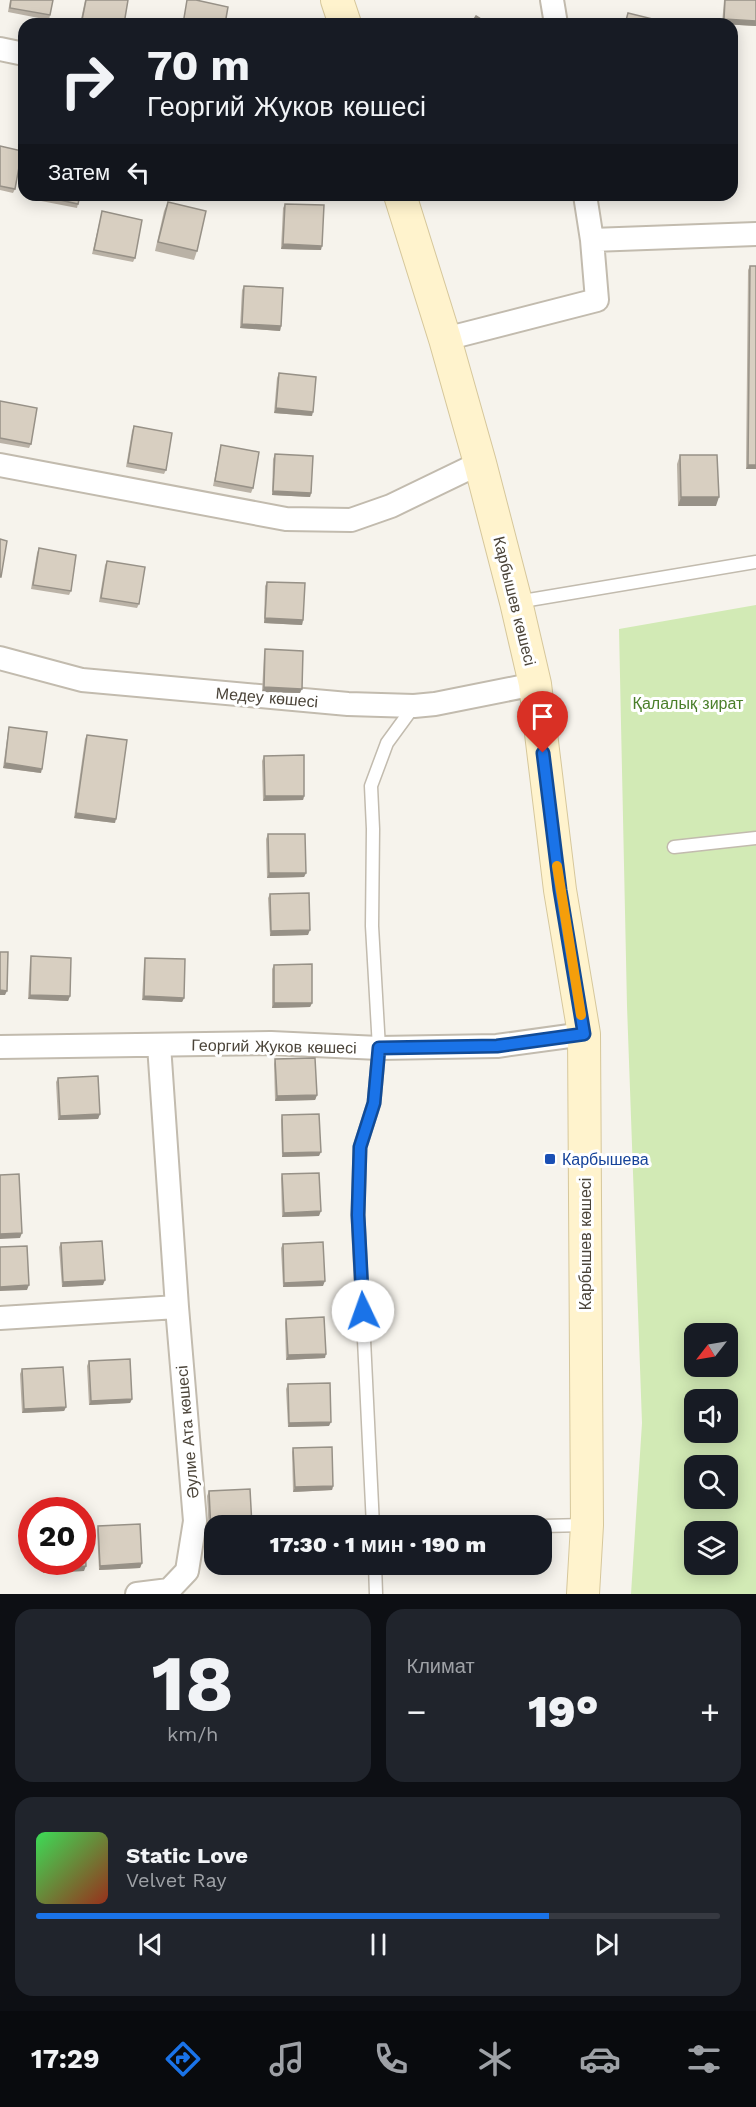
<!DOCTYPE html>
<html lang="ru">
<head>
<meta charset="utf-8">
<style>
  body { margin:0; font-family:"Work Sans",sans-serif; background:#20242c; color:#f1f3f6; height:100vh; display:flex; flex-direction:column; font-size:22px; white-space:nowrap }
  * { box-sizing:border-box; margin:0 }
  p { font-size:20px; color:#9ea1a6 }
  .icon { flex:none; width:33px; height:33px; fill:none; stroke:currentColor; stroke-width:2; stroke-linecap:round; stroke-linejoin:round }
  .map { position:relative; height:1594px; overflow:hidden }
  .drawer { display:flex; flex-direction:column; gap:15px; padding:15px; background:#0d0f14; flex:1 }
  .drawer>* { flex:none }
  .top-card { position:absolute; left:18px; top:18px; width:720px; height:183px; border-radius:18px; box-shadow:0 3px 15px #0003; background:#171b24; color:#f1f3f6; overflow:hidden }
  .needle { width:39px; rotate:239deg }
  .fabs { position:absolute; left:684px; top:1323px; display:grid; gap:12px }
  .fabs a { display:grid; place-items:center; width:54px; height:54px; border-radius:12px; background:#171b24; box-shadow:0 3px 15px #0003; font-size:30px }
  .speed { position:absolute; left:18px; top:1497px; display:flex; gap:12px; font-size:30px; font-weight:700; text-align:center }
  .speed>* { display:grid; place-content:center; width:78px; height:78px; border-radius:50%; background:#171b24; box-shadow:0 3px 15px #0003; line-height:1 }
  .speed .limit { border:9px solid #d22; background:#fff; color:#111 }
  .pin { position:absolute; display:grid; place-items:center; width:51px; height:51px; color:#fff; margin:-62px -26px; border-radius:50% 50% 50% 0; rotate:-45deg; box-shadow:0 0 6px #0007 }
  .pin .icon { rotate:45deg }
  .me { position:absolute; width:66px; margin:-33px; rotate:357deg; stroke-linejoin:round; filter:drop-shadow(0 0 4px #0008) }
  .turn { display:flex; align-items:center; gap:21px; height:126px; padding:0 30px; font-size:27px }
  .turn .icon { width:78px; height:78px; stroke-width:2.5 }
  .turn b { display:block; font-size:42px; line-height:51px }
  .then { display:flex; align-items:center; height:57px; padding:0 30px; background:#0003; gap:12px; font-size:22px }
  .big { font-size:45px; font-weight:800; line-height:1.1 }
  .drawer .widget { flex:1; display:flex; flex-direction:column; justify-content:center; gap:9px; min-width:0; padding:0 21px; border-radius:18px; background:#20242c }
  .drawer .dial { align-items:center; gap:0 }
  .dial b { font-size:78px; line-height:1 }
  .song { display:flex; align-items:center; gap:18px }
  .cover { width:72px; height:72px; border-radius:9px; background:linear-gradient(135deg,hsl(130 70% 55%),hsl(10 70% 35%)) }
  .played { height:6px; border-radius:3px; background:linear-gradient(90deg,#1a73e8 75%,#363941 75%) }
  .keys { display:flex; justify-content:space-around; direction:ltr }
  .heat { display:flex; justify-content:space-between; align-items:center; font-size:33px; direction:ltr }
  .drawer .tiles { flex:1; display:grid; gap:15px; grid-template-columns:1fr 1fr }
  .widget:last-child { grid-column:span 2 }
  .trip { position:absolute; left:204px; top:1515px; width:348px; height:60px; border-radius:18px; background:#171b24; box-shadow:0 3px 15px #0003; font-weight:800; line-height:60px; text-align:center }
  .menu { display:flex; height:96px; justify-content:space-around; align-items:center; background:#090b0e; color:#9ea1a6 }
  .menu .icon { width:42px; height:42px }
  .menu .on { color:#1a73e8 }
  .menu b { font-size:27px; color:#f1f3f6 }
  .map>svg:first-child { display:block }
  .green { fill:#d2eab5; fill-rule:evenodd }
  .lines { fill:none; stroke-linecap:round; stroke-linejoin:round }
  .lane-casing { stroke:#c2bbae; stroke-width:15 }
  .street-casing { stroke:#c2bbae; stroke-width:26 }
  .secondary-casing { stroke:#d6c79b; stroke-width:34 }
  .lane { stroke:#fff; stroke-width:12 }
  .street { stroke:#fff; stroke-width:22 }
  .secondary { stroke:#fff3cd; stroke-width:32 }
  .wall { fill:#bab2a6 }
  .shaded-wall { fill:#979187 }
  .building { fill:#d8cfc1; stroke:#979187; stroke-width:1.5 }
  .route-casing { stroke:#114b97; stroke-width:15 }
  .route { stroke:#1a73e8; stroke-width:10 }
  .slow { stroke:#f59e0b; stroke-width:10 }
  .transit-dot { fill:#1a4fb4; stroke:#fff; stroke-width:2 }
  .labels { text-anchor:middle; stroke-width:6; stroke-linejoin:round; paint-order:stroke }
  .street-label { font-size:16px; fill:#4b4439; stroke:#fff }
  .park-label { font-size:16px; fill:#4a7f2a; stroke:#fff }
  .transit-label { font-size:16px; fill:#164399; stroke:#fff; text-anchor:start }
</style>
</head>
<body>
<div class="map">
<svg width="756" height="1594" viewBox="0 0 756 1594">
  <rect width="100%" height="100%" fill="#f6f3ec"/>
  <!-- green -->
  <path class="green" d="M756,605V1594H631L642,1423L627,1006L619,629ZM694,1334H728V1366H694ZM694,1400H728V1432H694ZM694,1466H728V1498H694ZM694,1532H728V1564H694Z"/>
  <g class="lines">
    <!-- lane casing -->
    <g class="lane-casing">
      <path id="lane" d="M517,602L756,562
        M674,847L756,838
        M373,1526L358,1215L360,1147L374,1103L379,1048L372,926L373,829L371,786L387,743L414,706
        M542,1526L585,1525
        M375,1564L376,1594"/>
    </g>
    <!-- street casing -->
    <g class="street-casing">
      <path id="street" d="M552,0L556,24
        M0,49L24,54
        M592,240L756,234
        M445,339L597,300L592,240L585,195
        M0,465L286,519L351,520L391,506L480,463
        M0,658L82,680L348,704L414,706L435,704L535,684
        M0,1047L271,1043L379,1048L497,1046L584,1034
        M0,1318L177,1307
        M137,1594L169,1590L187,1571L195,1521L177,1307L159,1045"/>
    </g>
    <!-- secondary casing -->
    <g class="secondary-casing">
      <path id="secondary" d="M337,0L345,24
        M400,195L445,339L480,463L516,602L535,684L560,890L584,1034L587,1525L583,1594"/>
    </g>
    <!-- lane -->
    <use href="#lane" class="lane"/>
    <!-- street -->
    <use href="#street" class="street"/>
    <!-- secondary -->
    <use href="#secondary" class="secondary"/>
  </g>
  <!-- wall -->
  <path class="wall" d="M10,0H53L49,20L8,12Z
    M85,0H128L124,24H80Z
    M724,0H756V26L722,24Z
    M0,146L15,189L13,193L0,190Z
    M37,195H80L77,208L36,200Z
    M168,202L197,251L194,260L155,251L164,211Z
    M285,204L321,250L281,249L283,208Z
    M102,211L135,258L133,262L92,254Z
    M750,266L756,469H746L748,270Z
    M244,286L281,326L280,331L240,328L242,290Z
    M279,373L312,416L274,413L277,378Z
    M0,401L31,444L29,448L0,443Z
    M134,426L166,470L164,474L126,467L132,431Z
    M221,445L253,488L251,493L213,486Z
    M275,454L311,493L310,497L272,495L273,459Z
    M680,455L716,506H678L677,464Z
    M39,548L71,591L69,595L31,589L37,553Z
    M107,561L139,604L137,608L99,602L105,565Z
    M267,582L303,620L302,625L264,623L265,586Z
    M265,649L300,693L262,692L264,653Z
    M9,727L41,773L3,768L8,731Z
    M87,735L115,823L74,818L85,739Z
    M264,756L304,796L303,800L263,801L262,761Z
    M268,834L306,873L304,877L267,878L266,839Z
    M270,894L308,935L270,936L268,898Z
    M31,956L70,996L68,1001L28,999L30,961Z
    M145,958L184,998L182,1002L142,1000L144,962Z
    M274,965L312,1003L310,1007L272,1008V969Z
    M275,1059L317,1095L315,1100L275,1101L274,1064Z
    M58,1078L100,1114L98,1119L58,1120L56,1082Z
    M282,1115L319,1156L282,1157L281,1120Z
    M282,1174L319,1216L282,1217L281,1178Z
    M61,1243L103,1285L62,1287L59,1247Z
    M283,1244L323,1286L283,1287L281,1248Z
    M286,1319L325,1358L286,1360L285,1323Z
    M89,1361L132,1399L130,1403L89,1405L87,1366Z
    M22,1369L66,1407L64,1411L22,1413L20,1374Z
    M288,1384L329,1426L288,1427L286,1389Z
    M293,1448L333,1486L332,1490L293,1492L292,1452Z
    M250,1489L209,1535L207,1496L209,1491Z
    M98,1526L142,1563L140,1568L99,1570L97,1530Z
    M42,1562H82L84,1571L43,1573Z
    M290,1564H333V1569L331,1573L291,1574Z"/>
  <!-- shaded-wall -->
  <path class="shaded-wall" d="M724,19L756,21V26L722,24Z
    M283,244L322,246L321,250L281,249Z
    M242,324L281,326L280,331L240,328Z
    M276,408L313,412L312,416L274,413Z
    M748,465H756V469H746Z
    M273,491L311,493L310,497L272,495Z
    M681,497H719L716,506H678Z
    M265,618L303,620L302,625L264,623Z
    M264,687L302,689L300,693L262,692Z
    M5,763L42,769L41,773L3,768Z
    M265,796H304L303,800L263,801Z
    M76,813L116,819L115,823L74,818Z
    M269,873H306L304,877L267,878Z
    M310,930L308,935L270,936L271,931Z
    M0,990L7,991L5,995H0Z
    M30,995L70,996L68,1001L28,999Z
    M144,996L184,998L182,1002L142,1000Z
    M274,1003H312L310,1007L272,1008Z
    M317,1095L315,1100L275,1101L277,1096Z
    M100,1114L98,1119L58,1120L60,1116Z
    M321,1152L319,1156L282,1157L283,1153Z
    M321,1211L319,1216L282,1217L284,1213Z
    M22,1233L20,1238L0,1239V1234Z
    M105,1280L103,1285L62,1287L63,1282Z
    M325,1281L323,1286L283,1287L284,1283Z
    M29,1285L27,1290L0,1291V1287Z
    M326,1354L325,1358L286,1360L288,1355Z
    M132,1399L130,1403L89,1405L91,1401Z
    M66,1407L64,1411L22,1413L24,1409Z
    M331,1422L329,1426L288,1427L289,1423Z
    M333,1486L332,1490L293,1492L295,1487Z
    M211,1531H214V1535H209Z
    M142,1563L140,1568L99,1570L100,1566Z
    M86,1566L84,1571L43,1573L45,1569Z
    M333,1569L331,1573L291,1574L292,1570Z"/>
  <!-- building -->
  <path class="building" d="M11,0H53L50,15L10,8Z
    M86,0H128L124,24H100L82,20Z
    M187,0H196L228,7L225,24H183Z
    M725,0H756V21L724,19Z
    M628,13L661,21V24H625Z
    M476,16L489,24H471Z
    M0,146L22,151L15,189L0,186Z
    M38,195H80L78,204Z
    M168,202L206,211L197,251L158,242Z
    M285,204L324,205L322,246L283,244Z
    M102,211L142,220L135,258L94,250Z
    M750,266H756V465H748Z
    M244,286L283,288L281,326L242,324Z
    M279,373L316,377L313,412L276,408Z
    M0,401L37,408L31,444L0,438Z
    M134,426L172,433L166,470L128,463Z
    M221,445L259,452L253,488L215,481Z
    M275,454L313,456L311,493L273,491Z
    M680,455H717L719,497H681Z
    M0,539L7,541L1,577H0Z
    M39,548L76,555L71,591L33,585Z
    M107,561L145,567L139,604L101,598Z
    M267,582L305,583L303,620L265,618Z
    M265,649L303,651L302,689L264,687Z
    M9,727L47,732L42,769L5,763Z
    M87,735L127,740L116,819L76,813Z
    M304,755V796H265L264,756Z
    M268,834H305L306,873H269Z
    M309,893L310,930L271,931L270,894Z
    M0,952H8L7,991L0,990Z
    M31,956L71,958L70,996L30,995Z
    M145,958L185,959L184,998L144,996Z
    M312,964V1003H274V965Z
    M315,1058L317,1095L277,1096L275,1059Z
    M98,1076L100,1114L60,1116L58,1078Z
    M319,1114L321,1152L283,1153L282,1115Z
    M319,1173L321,1211L284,1213L282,1174Z
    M19,1174L22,1233L0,1234V1175Z
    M102,1241L105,1280L63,1282L61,1243Z
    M323,1242L325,1281L284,1283L283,1244Z
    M27,1246L29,1285L0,1287V1247Z
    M324,1317L326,1354L288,1355L286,1319Z
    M130,1359L132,1399L91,1401L89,1361Z
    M63,1367L66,1407L24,1409L22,1369Z
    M330,1383L331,1422L289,1423L288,1384Z
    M332,1447L333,1486L295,1487L293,1448Z
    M250,1489L252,1526H214V1531H211L209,1491Z
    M140,1524L142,1563L100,1566L98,1526Z
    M82,1527H84L86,1566L45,1569L44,1562H82Z
    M292,1564H333V1569L292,1570Z"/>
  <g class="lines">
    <!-- route casing -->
    <g class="route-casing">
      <path id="route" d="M363,1311L358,1215L360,1147L374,1103L379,1048L497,1046L584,1034L560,890L543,753"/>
    </g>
    <!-- route -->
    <use href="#route" class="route"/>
    <!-- slow -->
    <path class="slow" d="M557,866L581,1015"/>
  </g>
  <!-- markers -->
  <rect class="transit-dot" x="544" y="1153" width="12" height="12" rx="3"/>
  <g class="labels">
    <!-- street labels -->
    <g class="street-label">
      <text transform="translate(515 601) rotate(76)" y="6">Карбышев көшесі</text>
      <text transform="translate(267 697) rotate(5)" y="6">Медеу көшесі</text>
      <text transform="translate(274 1046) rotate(1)" y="6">Георгий Жуков көшесі</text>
      <text transform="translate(585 1244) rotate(-90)" y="6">Карбышев көшесі</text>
      <text transform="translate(187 1432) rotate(-95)" y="6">Әулие Ата көшесі</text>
    </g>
    <!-- park labels -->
    <g class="park-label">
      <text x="688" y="709">Қалалық зират</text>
    </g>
    <!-- transit labels -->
    <g class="transit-label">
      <text x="562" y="1165">Карбышева</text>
    </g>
  </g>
</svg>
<div class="fabs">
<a><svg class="needle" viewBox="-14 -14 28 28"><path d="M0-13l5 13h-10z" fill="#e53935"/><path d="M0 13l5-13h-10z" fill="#9ea1a6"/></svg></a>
<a><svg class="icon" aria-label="sound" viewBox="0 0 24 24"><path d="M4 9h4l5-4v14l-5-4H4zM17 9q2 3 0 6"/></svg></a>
<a><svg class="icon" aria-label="search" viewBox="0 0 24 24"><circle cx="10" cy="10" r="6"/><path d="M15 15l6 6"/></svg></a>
<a><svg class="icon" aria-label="layers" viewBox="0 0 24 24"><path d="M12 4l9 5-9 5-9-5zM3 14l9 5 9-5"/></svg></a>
</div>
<div class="speed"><div class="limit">20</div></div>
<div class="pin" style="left:543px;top:753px;background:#d93025"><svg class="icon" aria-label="arrive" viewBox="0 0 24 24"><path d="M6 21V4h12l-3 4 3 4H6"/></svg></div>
<svg class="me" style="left:363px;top:1311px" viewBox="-20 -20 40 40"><circle r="19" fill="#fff"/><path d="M0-13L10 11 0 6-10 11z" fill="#1a73e8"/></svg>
<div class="trip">17:30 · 1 мин · 190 m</div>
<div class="top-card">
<div class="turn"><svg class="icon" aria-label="right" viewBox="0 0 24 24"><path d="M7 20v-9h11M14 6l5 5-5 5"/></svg><div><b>70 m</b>Георгий Жуков көшесі</div></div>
<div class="then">Затем<svg class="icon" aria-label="left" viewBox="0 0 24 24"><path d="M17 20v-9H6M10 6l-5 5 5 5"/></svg></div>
</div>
</div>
<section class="drawer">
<div class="tiles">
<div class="widget dial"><b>18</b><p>km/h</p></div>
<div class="widget"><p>Климат</p>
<div class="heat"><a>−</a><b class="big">19°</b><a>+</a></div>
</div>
<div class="widget">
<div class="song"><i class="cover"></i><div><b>Static Love</b><p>Velvet Ray</p></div></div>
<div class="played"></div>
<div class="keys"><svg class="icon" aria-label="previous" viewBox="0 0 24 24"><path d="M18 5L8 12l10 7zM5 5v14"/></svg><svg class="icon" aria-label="pause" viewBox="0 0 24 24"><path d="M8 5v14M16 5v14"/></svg><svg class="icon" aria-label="next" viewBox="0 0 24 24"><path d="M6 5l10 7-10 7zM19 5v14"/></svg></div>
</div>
</div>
</section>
<nav class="menu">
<b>17:29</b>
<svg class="icon on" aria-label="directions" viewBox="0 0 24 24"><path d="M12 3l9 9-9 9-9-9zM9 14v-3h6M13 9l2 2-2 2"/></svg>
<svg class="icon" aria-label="music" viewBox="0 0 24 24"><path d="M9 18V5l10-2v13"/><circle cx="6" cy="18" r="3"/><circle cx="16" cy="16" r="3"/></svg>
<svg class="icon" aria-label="phone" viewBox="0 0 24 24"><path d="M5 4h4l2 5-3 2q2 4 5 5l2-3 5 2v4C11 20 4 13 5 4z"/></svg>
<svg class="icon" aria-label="climate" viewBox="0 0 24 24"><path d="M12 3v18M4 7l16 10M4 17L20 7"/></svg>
<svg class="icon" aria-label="car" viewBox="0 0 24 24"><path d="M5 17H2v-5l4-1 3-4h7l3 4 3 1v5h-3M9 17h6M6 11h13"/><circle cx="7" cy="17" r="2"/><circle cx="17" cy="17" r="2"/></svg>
<svg class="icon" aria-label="filters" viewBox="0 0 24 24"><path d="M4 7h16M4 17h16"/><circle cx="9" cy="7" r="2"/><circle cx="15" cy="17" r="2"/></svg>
</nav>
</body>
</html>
